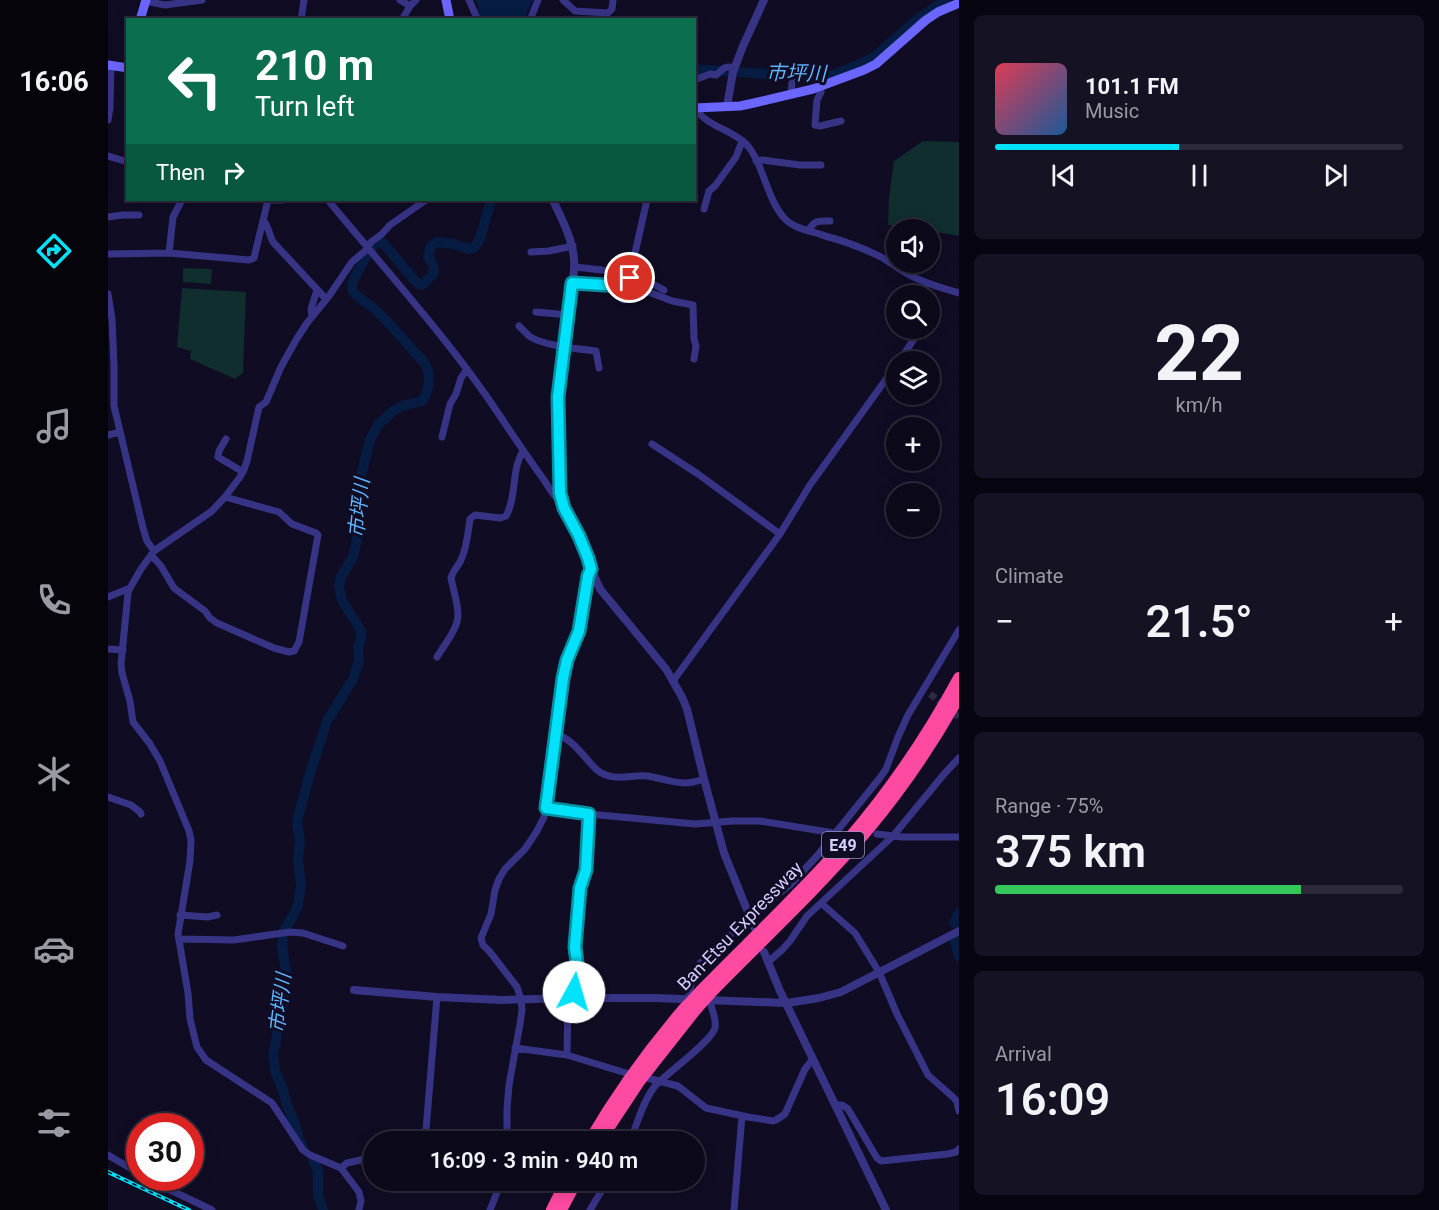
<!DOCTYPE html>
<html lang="en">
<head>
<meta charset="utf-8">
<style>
  body { margin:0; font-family:Roboto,"Noto Sans JP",sans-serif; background:#151224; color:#f1f3f6; height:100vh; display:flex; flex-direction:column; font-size:22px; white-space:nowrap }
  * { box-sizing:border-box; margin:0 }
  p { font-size:20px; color:#9a9aa3 }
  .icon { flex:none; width:33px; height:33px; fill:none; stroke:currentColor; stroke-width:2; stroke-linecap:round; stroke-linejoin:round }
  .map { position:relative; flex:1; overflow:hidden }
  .details { display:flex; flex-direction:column; gap:15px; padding:15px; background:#07050f; width:480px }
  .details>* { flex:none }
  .hud { position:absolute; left:18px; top:18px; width:570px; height:183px; border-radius:0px; box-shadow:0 3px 15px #0003,0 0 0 2px #2c2a3a; background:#0b6e4f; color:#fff; overflow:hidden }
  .buttons { position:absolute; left:778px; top:219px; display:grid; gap:12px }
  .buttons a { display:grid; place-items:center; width:54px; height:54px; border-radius:50%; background:#0c091b; box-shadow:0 3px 15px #0003,0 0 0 2px #2c2a3a; font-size:30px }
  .speed { position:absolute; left:18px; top:1113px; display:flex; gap:12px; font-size:30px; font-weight:700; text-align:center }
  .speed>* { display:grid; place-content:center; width:78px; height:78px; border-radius:50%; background:#0c091b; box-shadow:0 3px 15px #0003,0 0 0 2px #2c2a3a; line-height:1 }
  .speed .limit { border:9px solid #d22; background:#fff; color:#111 }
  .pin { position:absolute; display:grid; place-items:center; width:51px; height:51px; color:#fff; margin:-26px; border:3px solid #fff; border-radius:50%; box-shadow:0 2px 6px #0007 }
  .me { position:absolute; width:66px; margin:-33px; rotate:6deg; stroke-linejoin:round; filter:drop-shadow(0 0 4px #0008) }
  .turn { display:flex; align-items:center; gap:21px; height:126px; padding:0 30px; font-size:27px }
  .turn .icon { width:78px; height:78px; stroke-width:2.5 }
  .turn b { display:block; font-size:42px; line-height:51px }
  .then { display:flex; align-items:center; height:57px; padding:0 30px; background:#0003; gap:12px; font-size:22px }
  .big { font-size:45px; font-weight:600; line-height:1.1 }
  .details .tile { flex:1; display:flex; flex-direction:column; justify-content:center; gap:9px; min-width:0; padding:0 21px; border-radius:9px; background:#151224 }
  .details .dial { align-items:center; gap:0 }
  .dial b { font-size:78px; line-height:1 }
  .song { display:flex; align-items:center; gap:18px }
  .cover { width:72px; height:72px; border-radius:9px; background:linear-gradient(135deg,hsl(350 70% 55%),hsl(210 70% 35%)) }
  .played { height:6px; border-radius:3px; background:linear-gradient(90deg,#00e1fa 45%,#2c2a3a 45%) }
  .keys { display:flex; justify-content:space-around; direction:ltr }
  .heat { display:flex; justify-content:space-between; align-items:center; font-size:33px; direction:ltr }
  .charge { height:9px; border-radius:4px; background:linear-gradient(90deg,#34c759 75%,#2c2a3a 0) }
  .trip { position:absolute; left:255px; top:1131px; width:342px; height:60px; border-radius:30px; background:#0c091b; box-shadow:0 3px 15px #0003,0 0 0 2px #2c2a3a; font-weight:600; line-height:60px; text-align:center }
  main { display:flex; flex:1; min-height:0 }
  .dock { display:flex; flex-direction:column; width:108px; justify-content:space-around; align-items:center; background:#05040b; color:#9a9aa3 }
  .dock .icon { width:42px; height:42px }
  .dock .selected { color:#00e1fa }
  .dock b { font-size:27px; color:#f1f3f6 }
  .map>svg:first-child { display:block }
  .green { fill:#0f2e2d }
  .water { fill:#061c43 }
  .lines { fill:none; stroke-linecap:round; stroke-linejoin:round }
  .river { stroke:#061c43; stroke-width:10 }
  .minor-tunnel { stroke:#2e2945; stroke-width:7; stroke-dasharray:7 3.5; stroke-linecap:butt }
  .minor { stroke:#373486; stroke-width:7 }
  .tertiary { stroke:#373486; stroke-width:8 }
  .secondary { stroke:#6a66ff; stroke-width:9 }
  .motorway { stroke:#ff4aa1; stroke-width:12 }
  .rail-casing { stroke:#00e1fa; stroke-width:4 }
  .rail { stroke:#100c24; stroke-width:1.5; stroke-dasharray:4.5; stroke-linecap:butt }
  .motorway-bridge { stroke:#ff4aa1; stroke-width:12 }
  .route-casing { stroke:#0092a2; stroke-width:15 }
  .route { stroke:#00e1fa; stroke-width:10 }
  .labels { text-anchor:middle; stroke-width:6; stroke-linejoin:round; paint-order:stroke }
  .shield { fill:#100c24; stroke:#9a94bd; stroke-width:1.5 }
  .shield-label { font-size:16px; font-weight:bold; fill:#d5cfff }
  .street-label { font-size:18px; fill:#d5cfff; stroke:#100c24 }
  .water-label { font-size:20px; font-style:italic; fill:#5db4ff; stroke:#100c24 }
</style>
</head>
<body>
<main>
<nav class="dock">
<b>16:06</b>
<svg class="icon selected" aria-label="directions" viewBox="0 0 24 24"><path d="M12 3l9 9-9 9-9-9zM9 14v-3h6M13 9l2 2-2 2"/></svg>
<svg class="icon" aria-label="music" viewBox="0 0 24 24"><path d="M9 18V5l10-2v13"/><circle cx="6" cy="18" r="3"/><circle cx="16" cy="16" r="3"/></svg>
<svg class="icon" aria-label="phone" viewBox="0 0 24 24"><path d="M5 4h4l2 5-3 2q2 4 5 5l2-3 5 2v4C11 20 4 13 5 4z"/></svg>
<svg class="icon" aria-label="climate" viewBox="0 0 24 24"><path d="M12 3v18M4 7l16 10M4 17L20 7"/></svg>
<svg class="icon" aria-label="car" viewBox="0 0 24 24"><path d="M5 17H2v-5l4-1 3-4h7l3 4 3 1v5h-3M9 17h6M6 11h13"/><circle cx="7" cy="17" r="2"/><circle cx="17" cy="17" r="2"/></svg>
<svg class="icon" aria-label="filters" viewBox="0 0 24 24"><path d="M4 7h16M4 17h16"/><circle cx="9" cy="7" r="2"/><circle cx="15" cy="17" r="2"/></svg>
</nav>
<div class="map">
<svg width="851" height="1210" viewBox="0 0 851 1210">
  <rect width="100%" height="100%" fill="#100c24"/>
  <!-- green -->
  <path class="green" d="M815,141L851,142V236L822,231V230L812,229L780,225L781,197L786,161Z
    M75,268L104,269L103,284L75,282Z
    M74,288L138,292L135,373L127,379L82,359L83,351L69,347Z"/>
  <!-- water -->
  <path class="water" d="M368,0H425L416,20L373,19Z"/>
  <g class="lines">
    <!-- river -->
    <path class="river" d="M586,69L688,76L721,77L765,58L811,18L838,0
      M846,923L851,913
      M846,938L851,957
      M195,1148L190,1137L187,1124L179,1105L175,1090L167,1071L165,1053L168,1042L170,1022L174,1008L179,978L174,946L176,930L185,916L190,905L193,886L190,859L192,842L189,821L203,770L219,721L245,679L251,661L250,646L253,639V631L234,600L231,587L233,577L245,557L252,525L249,504L251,484L262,440L270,425L285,411L294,406L314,401C322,390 324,372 315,361C298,344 283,323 264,307C259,302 245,296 244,288C243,280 264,246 270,240L276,244L309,283L314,285C326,274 331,272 320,257L323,246L330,242L345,244L361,249L367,247L372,239L383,200
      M205,1161L210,1170V1195L215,1210"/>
    <!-- minor-tunnel -->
    <path class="minor-tunnel" d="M822,694L851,717"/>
    <!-- minor -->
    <path class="minor" d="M292,0L302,6
      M361,0L370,20
      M455,0L467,11L500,13L504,9L505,0
      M37,1L57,5L94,0
      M193,20L196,0
      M294,20L302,6L308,0
      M422,20L430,0
      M586,80L602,74L608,75C616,70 614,65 626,68
      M713,86V92L709,100L707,125L712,126L733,121
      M683,94L685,72
      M587,108C599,127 624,129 639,145C655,163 659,199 676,218C686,229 704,231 717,236C736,241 755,248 773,257C782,262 790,269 800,274C815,283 834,288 851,293
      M0,120L2,108L3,66
      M0,156L20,162
      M648,161L654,160L692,165H713
      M162,200H174
      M220,200C278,271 341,339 392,416C406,437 421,459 436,480C441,487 445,497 453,501
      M596,209L601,191L607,186L628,157L633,144L635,141
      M0,217L15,215H31
      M155,220C161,226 161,235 165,242L218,299
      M701,230C706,220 711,221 722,221
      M423,252L441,251L465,246
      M61,253L65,217L74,200
      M0,254L61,253L141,260L146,258L160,200
      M467,267L494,270
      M522,282L542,286L545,284L556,290
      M464,283L514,286L520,284L539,200
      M512,286V293L515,300L524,298L538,291L564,301L585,305L586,339L588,346L586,359
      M0,294L4,319L6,366V406L35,528L39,541L46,551
      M814,296L818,283
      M428,312L460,315
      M204,316L203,309L209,290
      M411,326C414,329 418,333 421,336C435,346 471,349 488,351L491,368
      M791,362L813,328
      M0,435L12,432
      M334,437L342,404L348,394L353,378L359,369
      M118,439L111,451L110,457L135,472
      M544,444L590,474L672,534
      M43,555L53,566L66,588L97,611L102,618L109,623L166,648L181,652L186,651L191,642L210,535L208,533L184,524L171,512L117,497
      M0,597L22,588
      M0,649L15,650
      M329,657C336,645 350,629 350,615C350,603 345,589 343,578C345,570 350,567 353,560C359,547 360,533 362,519L367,515L392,518L398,516C409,497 403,470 415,451
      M565,681L672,534L702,485L789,364
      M447,734C466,739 476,758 489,770C505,783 523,774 540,776C552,778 564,783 577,783C583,783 590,781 596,779
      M0,797L23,805L32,812L33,814
      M438,808L481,814L587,824L625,821H652L726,833
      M769,834L794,837H851
      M713,903L747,933L771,972L789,1014L820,1075L846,1098L849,1102L851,1111
      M72,915L100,917L109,915
      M71,939L126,940L182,932L195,933L235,946
      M660,962L674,950L682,941L699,916L785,836L837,773L851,758
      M464,998L470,971L467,947L470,908L472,886L479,870L481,814
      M580,1000C583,987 584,974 592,963L642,917L683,884L709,856L771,779L778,769L790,737L800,715L851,630
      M407,1048L459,1055L518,1073
      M459,1055L460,998
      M539,1078L570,1086L598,1108L640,1117L665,1121L668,1120L677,1114L697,1069L705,1059
      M728,1105H734L740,1109L769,1158L773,1161L840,1154L848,1152L851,1149
      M317,1142L329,997
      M399,1142V1109L401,1085L412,1024L414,1010L413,999L409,987L382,952L375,945L373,938L383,914L387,890L391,879L397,869L417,849L429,831L436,817L439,802L455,678L459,660L471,631L480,576L483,569
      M521,1142C530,1124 534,1102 547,1086C558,1074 604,1041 607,1028C609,1019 603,1009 602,1000
      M0,1155L32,1174
      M233,1168L239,1163L266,1157
      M37,1178L104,1210
      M251,1210L253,1201L251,1192L233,1168L202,1155L195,1150L164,1103L98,1060L89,1047L82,1019L80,993L70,934L82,861L83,840L81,831L52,761L42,744L25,722L22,701L14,673L13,664L20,593L22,588L33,569L46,551L104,511L117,497L132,477L135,472L139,461L151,407L158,402L173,367L188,340L199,323L221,296L244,262L257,251L263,242L274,234L282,225L318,200
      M382,1210L394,1180
      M482,1210L500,1180
      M626,1210L634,1116"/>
    <!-- tertiary -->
    <path class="tertiary" d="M619,106L625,72L635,46L656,0
      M445,200C455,222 468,244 466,270L450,397L452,493L456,508L471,536L483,569L492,589L558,669L574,697L579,709L596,779L616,853L646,927
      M656,952L672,991L778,1210
      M246,990L329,997L394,1000L464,998H547L679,1003L711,998L733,992L851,931"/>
    <!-- secondary -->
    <path class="secondary" d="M338,0L342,20
      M32,20L38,0
      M0,65L20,68
      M586,108L632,106L646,103L705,89L756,70L768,64L818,20L830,12L851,3"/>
    <!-- motorway -->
    <path class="motorway" d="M606,989C658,936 713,885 761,828C795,787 825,743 851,696
      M593,991C642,941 694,892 740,840C783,790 820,735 851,678
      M481,1142C509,1094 540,1051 576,1009
      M491,1142L532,1080L588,1009
      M444,1210L459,1180
      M453,1210L469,1180"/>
    <!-- rail casing -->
    <g class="rail-casing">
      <path id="rail" d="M0,1172L81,1210"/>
    </g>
    <!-- rail -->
    <use href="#rail" class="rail"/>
    <!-- motorway-bridge -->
    <path class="motorway-bridge" d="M576,1009L593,991
      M588,1009L606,989"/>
  </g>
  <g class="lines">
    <!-- route casing -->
    <g class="route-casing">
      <path id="route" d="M466,992L470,971L467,947L472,888L478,870L481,814L438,808L455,678L459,660L471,631L480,576L483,569L480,558L471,536L456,508L452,493L450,397L464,283L514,286L520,284L522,278"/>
    </g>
    <!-- route -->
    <use href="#route" class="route"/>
  </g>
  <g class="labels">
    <!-- shield labels -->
    <rect class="shield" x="714" y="832" width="42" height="26" rx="4.5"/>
    <g class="shield-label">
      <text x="735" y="851">E49</text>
    </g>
    <!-- street labels -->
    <g class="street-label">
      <text transform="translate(632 926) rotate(-46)" y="6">Ban-Etsu Expressway</text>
    </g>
    <!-- water labels -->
    <g class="water-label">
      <text transform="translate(688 73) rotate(1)" y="7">市坪川</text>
      <text transform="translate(251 508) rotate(-84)" y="7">市坪川</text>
      <text transform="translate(172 1003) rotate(-83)" y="7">市坪川</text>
    </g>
  </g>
</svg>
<div class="buttons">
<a><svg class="icon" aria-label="sound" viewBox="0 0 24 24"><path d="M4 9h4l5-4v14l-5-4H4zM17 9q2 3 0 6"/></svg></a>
<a><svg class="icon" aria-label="search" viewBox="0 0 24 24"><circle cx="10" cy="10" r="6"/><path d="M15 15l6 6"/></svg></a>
<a><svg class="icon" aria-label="layers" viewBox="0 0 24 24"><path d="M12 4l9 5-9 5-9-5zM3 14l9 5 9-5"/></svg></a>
<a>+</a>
<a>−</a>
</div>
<div class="speed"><div class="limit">30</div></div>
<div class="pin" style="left:522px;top:278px;background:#d93025"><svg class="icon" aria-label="arrive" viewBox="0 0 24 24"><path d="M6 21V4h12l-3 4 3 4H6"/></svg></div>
<svg class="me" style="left:466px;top:992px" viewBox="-20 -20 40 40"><circle r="19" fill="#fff"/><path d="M0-13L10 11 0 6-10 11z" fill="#00e1fa"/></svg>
<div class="trip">16:09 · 3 min · 940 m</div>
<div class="hud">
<div class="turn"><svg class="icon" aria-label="left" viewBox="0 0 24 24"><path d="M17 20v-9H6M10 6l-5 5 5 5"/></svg><div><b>210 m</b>Turn left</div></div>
<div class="then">Then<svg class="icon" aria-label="right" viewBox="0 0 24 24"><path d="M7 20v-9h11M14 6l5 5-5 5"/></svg></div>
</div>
</div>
<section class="details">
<div class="tile">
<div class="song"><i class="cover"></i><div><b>101.1 FM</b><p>Music</p></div></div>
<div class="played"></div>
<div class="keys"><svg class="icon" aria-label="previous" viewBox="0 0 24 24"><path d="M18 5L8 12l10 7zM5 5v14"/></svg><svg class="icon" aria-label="pause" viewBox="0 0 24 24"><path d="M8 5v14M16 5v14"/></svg><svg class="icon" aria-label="next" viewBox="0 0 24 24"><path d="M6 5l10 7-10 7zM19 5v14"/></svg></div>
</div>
<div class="tile dial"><b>22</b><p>km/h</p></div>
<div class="tile"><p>Climate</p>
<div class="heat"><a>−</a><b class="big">21.5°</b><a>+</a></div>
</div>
<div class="tile"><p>Range · 75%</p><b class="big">375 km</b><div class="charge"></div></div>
<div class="tile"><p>Arrival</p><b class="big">16:09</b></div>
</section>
</main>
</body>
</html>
